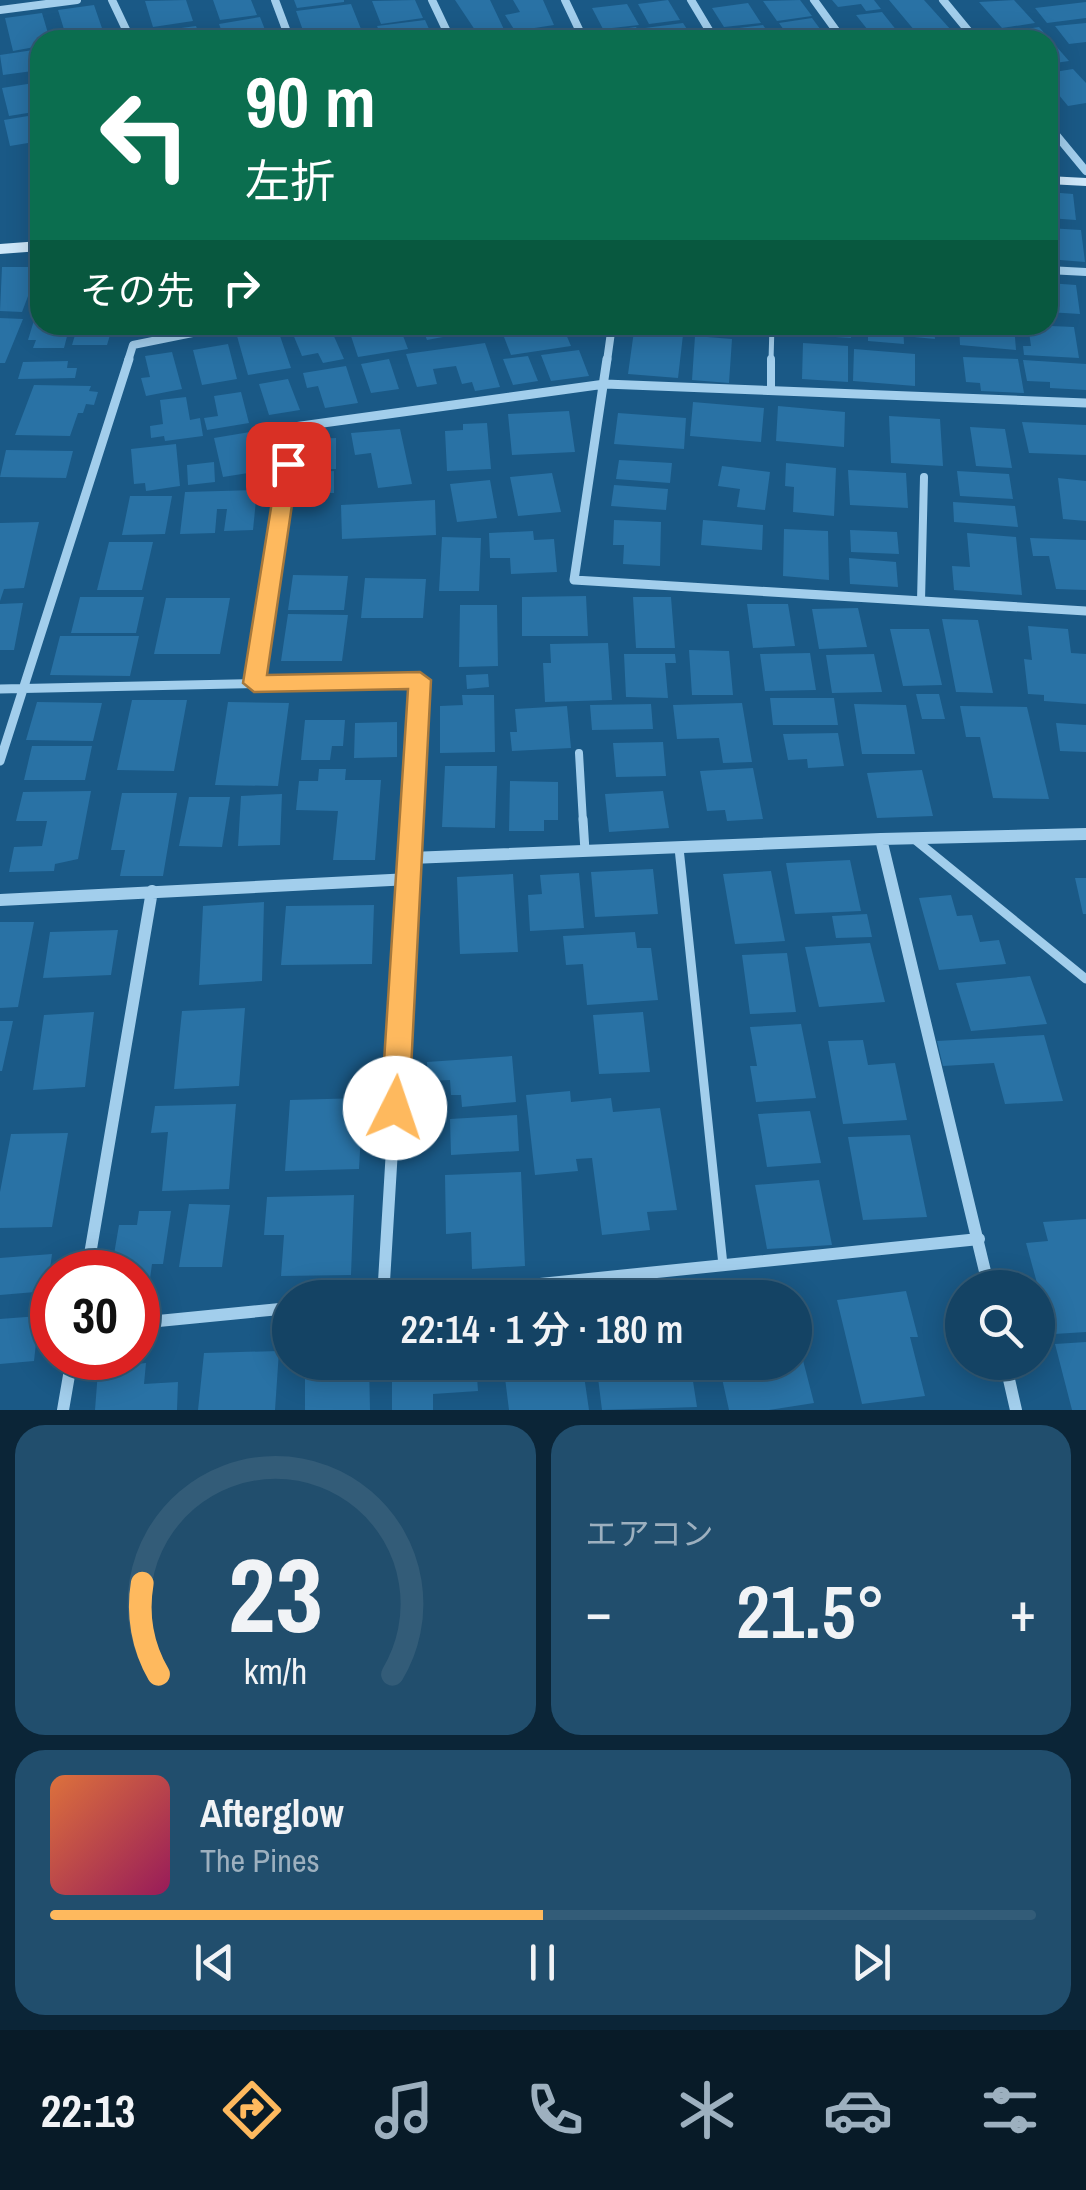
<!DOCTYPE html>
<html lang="ja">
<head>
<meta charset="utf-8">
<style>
  body { margin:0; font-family:"Archivo Narrow","Noto Sans JP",sans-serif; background:#214e6d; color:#f1f3f6; height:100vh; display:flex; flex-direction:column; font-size:38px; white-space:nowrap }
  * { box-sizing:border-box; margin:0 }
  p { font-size:32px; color:#9db0bf }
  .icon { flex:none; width:55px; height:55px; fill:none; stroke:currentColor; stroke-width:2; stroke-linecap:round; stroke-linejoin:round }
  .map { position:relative; height:1410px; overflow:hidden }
  .panel { display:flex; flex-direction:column; gap:15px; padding:15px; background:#0b2537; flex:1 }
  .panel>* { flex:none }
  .hud { position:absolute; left:30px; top:30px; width:1028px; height:305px; border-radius:30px; box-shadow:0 5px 25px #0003,0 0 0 2px #335c78; background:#0b6e4f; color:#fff; overflow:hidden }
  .tools { position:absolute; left:945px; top:1270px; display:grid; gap:20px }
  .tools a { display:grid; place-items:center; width:110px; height:110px; border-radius:50%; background:#144364; box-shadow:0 5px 25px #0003,0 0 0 2px #335c78; font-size:50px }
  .speed { position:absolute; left:30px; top:1250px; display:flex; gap:20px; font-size:50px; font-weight:700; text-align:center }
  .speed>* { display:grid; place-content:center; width:130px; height:130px; border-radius:50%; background:#144364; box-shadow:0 5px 25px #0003,0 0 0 2px #335c78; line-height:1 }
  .speed .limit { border:15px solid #d22; background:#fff; color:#111 }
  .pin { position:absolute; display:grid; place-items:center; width:85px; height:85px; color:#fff; margin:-42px; border-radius:20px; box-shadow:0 5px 15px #0006 }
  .me { position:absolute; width:110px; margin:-55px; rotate:4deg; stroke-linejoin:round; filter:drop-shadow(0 0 8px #0008) }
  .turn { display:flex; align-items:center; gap:35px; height:210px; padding:0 50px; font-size:45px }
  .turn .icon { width:130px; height:130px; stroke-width:2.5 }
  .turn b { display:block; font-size:70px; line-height:85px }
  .then { display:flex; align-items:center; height:95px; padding:0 50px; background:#0003; gap:20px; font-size:38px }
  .big { font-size:75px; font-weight:600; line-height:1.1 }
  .panel .tile { flex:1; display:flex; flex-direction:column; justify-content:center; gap:15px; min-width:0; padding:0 35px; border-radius:30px; background:#214e6d }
  .panel .dial { align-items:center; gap:0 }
  .dial svg { height:260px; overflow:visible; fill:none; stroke:#335c78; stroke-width:7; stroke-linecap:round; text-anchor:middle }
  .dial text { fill:#f1f3f6; stroke:none }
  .song { display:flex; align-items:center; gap:30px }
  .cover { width:120px; height:120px; border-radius:15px; background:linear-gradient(135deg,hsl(20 70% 55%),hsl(330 70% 35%)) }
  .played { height:10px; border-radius:5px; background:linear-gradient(90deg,#feb95e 50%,#335c78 50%) }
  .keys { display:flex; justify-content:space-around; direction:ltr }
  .heat { display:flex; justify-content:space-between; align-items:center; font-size:55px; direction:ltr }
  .panel .tiles { flex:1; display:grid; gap:15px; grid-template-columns:1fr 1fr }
  .tile:last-child { grid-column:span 2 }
  .trip { position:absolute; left:272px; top:1280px; width:540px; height:100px; border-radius:50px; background:#144364; box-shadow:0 5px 25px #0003,0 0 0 2px #335c78; font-weight:600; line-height:100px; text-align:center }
  .tab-bar { display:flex; height:160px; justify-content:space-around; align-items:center; background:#081b28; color:#9db0bf }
  .tab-bar .icon { width:70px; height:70px }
  .tab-bar .active { color:#feb95e }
  .tab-bar b { font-size:45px; color:#f1f3f6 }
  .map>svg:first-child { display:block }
  .building { fill:#2972a5 }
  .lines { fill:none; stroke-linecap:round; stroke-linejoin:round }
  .lane-far2 { stroke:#a2ceec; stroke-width:5 }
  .lane-far1 { stroke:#a2ceec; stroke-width:8 }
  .lane { stroke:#a2ceec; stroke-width:9 }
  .street-far2 { stroke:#a2ceec; stroke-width:8 }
  .street-far1 { stroke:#a2ceec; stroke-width:9 }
  .street { stroke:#a2ceec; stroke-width:12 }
  .secondary { fill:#cee7f9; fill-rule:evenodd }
  .route { fill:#feb95e; stroke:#a5783d; stroke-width:2.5 }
</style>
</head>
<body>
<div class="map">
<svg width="1086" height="1410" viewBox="0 0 1086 1410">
  <rect width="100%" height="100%" fill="#1a5986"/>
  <!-- building -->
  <path class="building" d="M186,0L193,21L153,27L145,1Z
    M213,0H251L257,15L220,20Z
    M294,0H344V2L297,8Z
    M415,0L423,18L381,24L372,1Z
    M455,0H490L509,40L481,39Z
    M513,0H543L554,25L515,31L505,15L520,12Z
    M668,0L680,20L649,24L638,4Z
    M800,0L812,16L777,21L763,1Z
    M832,0H874L881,9L866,11L861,4L838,7Z
    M889,0H924L960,40H922L916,32L926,29L915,31Z
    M1014,0L1035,23L1002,28L979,2Z
    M1086,2V18L1047,23L1035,8Z
    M748,3L761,23L724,27L712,8Z
    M351,4L361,29L305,36L296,11Z
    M627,4L639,25L603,29L592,8Z
    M94,5L104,34L67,39L58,10Z
    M882,12L897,31L871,34L856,15Z
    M42,13L50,40H40V46L13,51L5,18Z
    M260,17L269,40H225L219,24Z
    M812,18L826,37L791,40L779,23Z
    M425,20L434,40H383L377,26Z
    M683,23L694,40H652L645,28Z
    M1086,23V42L1069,44L1055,26Z
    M763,25L773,40H738L731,29Z
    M196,26L201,40H162L159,31Z
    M636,27L643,40H609L604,31Z
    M1039,27L1048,37L1069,61L1048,64V40H1005L999,33Z
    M560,29L567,40H527L524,35Z
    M40,49V70L3,75L0,55Z
    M1073,69L1086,83V103L1068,106L1048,82V73Z
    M40,82V111L9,116L2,88Z
    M40,114V141L10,146L4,120Z
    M1048,192L1073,194L1076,220L1048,218Z
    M1048,228L1081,230L1085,262L1048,259Z
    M2,267H39L22,312L0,311Z
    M1048,283L1076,285L1080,314L1048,312Z
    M35,317H40V325H70L64,348H33L36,340H28Z
    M0,318L23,319L5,363H0Z
    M78,325H113L107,345H72Z
    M133,325H184V327L136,335Z
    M300,325H329L344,359L323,363L318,353L302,356L290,327Z
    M362,325H399L408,349L358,357L348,327Z
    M421,325H460L464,333L427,340Z
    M694,325H731L730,337L693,334Z
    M804,325H851V338L804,335Z
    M868,325H903L904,344L868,341Z
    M913,325H934L935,339L914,337Z
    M959,325H1014L1016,350L960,345Z
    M1028,325L1074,327L1079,358L1024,355L1023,346H1031Z
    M563,327L571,346L511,355L504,337Z
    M634,331L683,335L678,378L628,374Z
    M256,333L257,336L279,333L291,368L248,375L237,336Z
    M695,336L732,339L729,383L692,380Z
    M485,343L500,387L475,391L472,382L462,384L456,366L433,369L437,384L417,387L406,354Z
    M803,343L848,346V382L802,379Z
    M228,344L237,379L202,385L193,350Z
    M854,349L915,354V386L853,381Z
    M579,350L589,376L551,381L541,355Z
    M172,352L182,389L146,396L141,378L150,377L145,356Z
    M528,356L538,381L513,385L503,359Z
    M963,357L1018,359L1024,393L981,391L980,383L966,382Z
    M389,359L399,389L371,393L361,364Z
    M1023,360L1086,364V390L1050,388V382L1027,381Z
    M68,361L67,368H77L75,378L18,379L23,362Z
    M346,366L358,403L325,408L318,386L307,388L303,373Z
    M288,379L300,410L269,415L259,384Z
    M34,385L91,386L89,391L98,392L94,405L86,404L83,413H78L70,436L15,435Z
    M241,392L249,423L207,430L204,418L218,416L214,396Z
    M186,397L190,420L200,418L203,436L165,441L164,436L151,438L150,426L163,424L160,400Z
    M693,402L764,408L761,442L690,436Z
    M778,406L845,412L844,447L776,441Z
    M569,411L575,452L512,455L508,414Z
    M618,413L686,418L684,449L614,444Z
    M889,416L940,419L943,466L891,463Z
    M1022,422L1086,425V455L1029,453Z
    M487,423L491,469L447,471L445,431L463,430V424Z
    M970,427L1005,429L1012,468L976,466Z
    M400,429L412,484L378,488L371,453L355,455L351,433Z
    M256,431L266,470L223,477L214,438Z
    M336,438V469L301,470V449L313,439Z
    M176,444L180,486L146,491L145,483L134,484L131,449Z
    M6,450L73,451L66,478L0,477Z
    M619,460L672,463L670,483L616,479Z
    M214,462L215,482L188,485L187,465Z
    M786,463L836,468L834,516L793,512L794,487L785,486Z
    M722,466L770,472L765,510L737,507L740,489L718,486Z
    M848,470L906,473L908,508L850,505Z
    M334,471V493H315L316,472Z
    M957,471L1009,474L1013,499L960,496Z
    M552,473L561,512L518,516L510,477Z
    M1058,478L1086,481V521L1063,519Z
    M490,480L497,518L457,522L450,484Z
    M614,485L668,489L666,510L611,506Z
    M257,490L253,530L224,531L227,509H217L215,533L180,534L185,492Z
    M130,496H172L165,534L122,535Z
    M435,500L436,535L342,539L341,505Z
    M953,502L1015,506L1018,527L954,522Z
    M614,520L661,522L660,566L623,564L624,545H613Z
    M703,520L763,525L762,550L701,545Z
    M39,522L24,588L4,589L0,601V523Z
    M784,529L828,531L829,580L783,576Z
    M850,530L897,532L899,554L851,552Z
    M533,531L534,540L554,539L557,572L511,574L510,558H490L489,533Z
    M967,533L1016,537L1022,595L954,590L952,566L970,567Z
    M442,537L481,538L479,591H439Z
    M1030,538L1086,540V590L1056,589L1049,556H1033Z
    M109,542H153L142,590H97Z
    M849,558L896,562L898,587L850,584Z
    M293,575L348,576L344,610H288Z
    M365,578L426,579L423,618H361Z
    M586,596L588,636H522V597Z
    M80,597H144L136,633H71Z
    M633,597H671L675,648H636Z
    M166,598H230L220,654H154Z
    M23,603L14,650H0V604Z
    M747,604H788L795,646L753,648Z
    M460,605H497L498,666L459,667Z
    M858,608L867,647L819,649L812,609Z
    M288,614L348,615L342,661H281Z
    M942,619L978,620L993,693L956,692Z
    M1028,626L1068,629L1071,653L1086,654V704L1044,701V695L1028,694L1024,659L1032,660Z
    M890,629H929L942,685L903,686Z
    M60,636H139L130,676L50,675Z
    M608,643L612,700L545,702L543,663H551L550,644Z
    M689,650L729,651L733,695H692Z
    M810,653L816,690L765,691L760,654Z
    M624,654H675L676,663H665L668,698L626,697Z
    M874,654L882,692L832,693L826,655Z
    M488,674L489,687L467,689L466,675Z
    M916,694H939L945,719H922Z
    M462,695H494L495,752L440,753V706L463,705Z
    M770,698H834L838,725H773Z
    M132,700H187L174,771L117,770Z
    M37,702L102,703L93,741L26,740Z
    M228,702L289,703L278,786L215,785Z
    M742,703L752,762L723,763L719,738L677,739L673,705Z
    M651,704L653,729L592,730L590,705Z
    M854,704L906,705L915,754H862Z
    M567,706L571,748L512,751L510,732H517L515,709Z
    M960,706L1027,707L1049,799L993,798L980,737H966Z
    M305,720H345L343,746H332L330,760H301Z
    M397,722V757L354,758L355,723Z
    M1056,723L1086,725V752L1060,751Z
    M838,733L844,766L808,768L807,759L788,760L783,734Z
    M663,742L666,776L616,777L613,743Z
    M32,746H92L85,780H24Z
    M445,766H497L495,828L442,827Z
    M753,768L763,819L727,821L725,810L707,811L700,771Z
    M319,769H346L345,780H381L375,860H333L338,811L296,810L299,781H318Z
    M922,770L933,816L877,818L867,773Z
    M510,781L558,782V820H544V831H509Z
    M91,791L78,859L55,864L54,871L9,872L14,847L42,846L47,821H16L23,792Z
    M663,791L669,828L609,832L605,794Z
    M122,793H177L163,876H120L125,850H111Z
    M282,794L280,845L238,846L241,796Z
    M189,797H230L222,847L179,846Z
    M850,860L861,911L795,914L786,863Z
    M653,869L658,914L595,917L591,872Z
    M771,871L785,941L735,944L723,874Z
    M579,873L584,928L530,931L528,895L542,894L540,875Z
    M513,874L518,952L460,954L457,877Z
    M1075,878H1086V914H1083Z
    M951,895L957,916L972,915L980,942L999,940L1006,964L939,970L919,898Z
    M264,902L262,981L199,985L203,906Z
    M374,905L372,964L281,965L286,906Z
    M867,914L872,937L836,938L832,916Z
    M0,922H34L18,1007L0,1008Z
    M118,930L111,975L43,978L50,932Z
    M635,932L637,948H651L658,1000L587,1005L583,964L566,965L563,936Z
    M870,943L885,1002L819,1007L805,947Z
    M787,953L796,1012L750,1014L742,955Z
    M1030,976L1047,1024L971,1031L956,983Z
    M245,1008L239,1086L174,1089L182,1011Z
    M94,1012L85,1087L33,1090L44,1015Z
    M643,1012L650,1072L599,1074L593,1015Z
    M0,1021H13L2,1071H0Z
    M801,1024L816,1098L756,1102L750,1066H757L750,1027Z
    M1044,1035L1063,1101L1005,1104L994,1063L943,1066L937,1041Z
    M863,1040L868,1065L895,1063L907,1120L843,1124L828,1041Z
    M512,1056L516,1102L462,1107L461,1095H451L450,1080L428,1081L427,1062Z
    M570,1091L571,1102L611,1098L613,1112L660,1108L677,1210L647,1212L650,1230L602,1235L592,1158L576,1159L578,1171L535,1175L526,1095Z
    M363,1098L359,1169L285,1171L290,1100Z
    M236,1104L229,1189L162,1191L168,1132L151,1133L155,1106Z
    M810,1111L821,1163L767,1167L758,1114Z
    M517,1115L519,1151L451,1155L450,1119Z
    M68,1133L52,1227L0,1228V1192L11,1134Z
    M910,1135L927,1217L863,1220L848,1137Z
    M521,1172L525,1266L472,1269L471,1232L446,1234L445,1175Z
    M819,1180L832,1245L767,1249L755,1185Z
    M354,1195L351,1275L281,1276L284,1235H264L267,1197Z
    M189,1204L230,1205L222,1267H179Z
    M139,1211H171L163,1264H152L147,1301H138V1272H111L119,1225H137Z
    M1086,1219V1332L1038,1335V1288H1019L1037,1283L1026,1243L1048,1241L1043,1222Z
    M52,1254L47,1291L0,1295V1258Z
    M906,1291L918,1337H910L925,1396L862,1404L837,1300Z
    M39,1316L34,1361L0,1364V1319Z
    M796,1333L814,1403L769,1410H729L719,1365L795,1362Z
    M1086,1342V1410H1072L1055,1344Z
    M279,1351L275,1410H198L204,1353Z
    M99,1358H127V1365L146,1363L144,1384L178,1382L177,1410H95Z
    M305,1362H369L370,1410H305Z
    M401,1362H476L478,1391L433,1394V1410H392V1366Z
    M503,1362H582L589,1410H509Z
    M596,1362H690L697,1407L602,1410Z"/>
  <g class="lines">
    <!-- lane-far2 -->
    <path class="lane-far2" d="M771,361L772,325"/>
    <!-- lane-far1 -->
    <path class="lane-far1" d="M771,391V359
      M921,601L924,477
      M579,753L583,822"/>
    <!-- lane -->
    <path class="lane" d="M583,819L585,851
      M913,838L1086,979
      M679,848L723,1265"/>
    <!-- street-far2 -->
    <path class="street-far2" d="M112,0L131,40
      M275,0L290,40
      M432,0L451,40
      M565,0L584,40
      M691,0L715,40
      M814,0L843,40
      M943,0L976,40
      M0,10L77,0
      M1048,125L1086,171
      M1048,270L1086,272
      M128,361L133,345L232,325
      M607,361L612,325"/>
    <!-- street-far1 -->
    <path class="street-far1" d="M607,359L574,580L1086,611
      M254,683L294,427L605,384L1086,403
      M0,689L420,680L412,822
      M0,761L129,359"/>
    <!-- street -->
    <path class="street" d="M411,858L881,839
      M0,900L410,879
      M87,1272L152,891
      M989,1288L881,839L1086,834
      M383,1298L412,819
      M403,1298L979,1239
      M138,1323L290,1308
      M1005,1362L1016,1410
      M63,1410L72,1358"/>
    <!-- secondary -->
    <path class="secondary" d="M1048,176L1086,178V186L1048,184Z
      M40,241V251L0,254V244Z"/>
  </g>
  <!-- route -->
  <path class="route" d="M288,457L298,464L267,675L420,672L431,680L409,1108L405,1116L395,1120L385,1116L381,1108L408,689L254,692L243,683L278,464Z"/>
</svg>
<div class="tools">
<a><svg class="icon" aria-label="search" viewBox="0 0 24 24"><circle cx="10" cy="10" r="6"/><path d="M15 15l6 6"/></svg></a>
</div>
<div class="speed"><div class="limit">30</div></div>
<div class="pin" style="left:288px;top:464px;background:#d93025"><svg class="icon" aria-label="arrive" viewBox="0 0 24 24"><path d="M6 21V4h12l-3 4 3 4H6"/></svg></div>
<svg class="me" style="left:395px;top:1108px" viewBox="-20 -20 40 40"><circle r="19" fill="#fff"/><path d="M0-13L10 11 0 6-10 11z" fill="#feb95e"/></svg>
<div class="trip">22:14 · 1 分 · 180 m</div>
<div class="hud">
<div class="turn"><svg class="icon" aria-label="left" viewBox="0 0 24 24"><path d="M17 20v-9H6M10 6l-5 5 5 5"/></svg><div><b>90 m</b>左折</div></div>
<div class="then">その先<svg class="icon" aria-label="right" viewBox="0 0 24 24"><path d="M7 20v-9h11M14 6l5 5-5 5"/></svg></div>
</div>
</div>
<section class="panel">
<div class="tiles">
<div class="tile dial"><svg viewBox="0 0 100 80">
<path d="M14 69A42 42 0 1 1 86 69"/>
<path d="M14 69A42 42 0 0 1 9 41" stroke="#feb95e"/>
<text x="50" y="56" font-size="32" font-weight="700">23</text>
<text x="50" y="72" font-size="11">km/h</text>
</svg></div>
<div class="tile"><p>エアコン</p>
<div class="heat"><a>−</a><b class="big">21.5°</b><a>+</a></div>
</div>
<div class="tile">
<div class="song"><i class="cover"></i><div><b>Afterglow</b><p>The Pines</p></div></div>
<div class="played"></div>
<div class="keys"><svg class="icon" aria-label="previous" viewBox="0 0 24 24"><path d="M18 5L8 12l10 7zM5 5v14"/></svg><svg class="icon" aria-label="pause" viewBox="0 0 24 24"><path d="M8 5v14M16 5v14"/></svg><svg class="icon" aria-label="next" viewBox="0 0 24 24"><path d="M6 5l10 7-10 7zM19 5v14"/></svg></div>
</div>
</div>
</section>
<nav class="tab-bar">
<b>22:13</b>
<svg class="icon active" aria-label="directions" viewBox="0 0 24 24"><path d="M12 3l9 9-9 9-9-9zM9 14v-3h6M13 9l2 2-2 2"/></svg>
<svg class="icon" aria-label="music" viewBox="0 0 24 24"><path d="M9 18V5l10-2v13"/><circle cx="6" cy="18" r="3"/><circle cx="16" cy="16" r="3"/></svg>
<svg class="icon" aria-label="phone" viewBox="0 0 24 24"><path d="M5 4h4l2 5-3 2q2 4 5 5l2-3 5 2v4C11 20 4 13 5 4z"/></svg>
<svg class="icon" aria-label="climate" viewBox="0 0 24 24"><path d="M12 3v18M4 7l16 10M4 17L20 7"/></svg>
<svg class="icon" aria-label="car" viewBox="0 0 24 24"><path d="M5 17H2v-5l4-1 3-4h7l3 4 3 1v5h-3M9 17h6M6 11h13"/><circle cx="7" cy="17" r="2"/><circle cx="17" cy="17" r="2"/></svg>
<svg class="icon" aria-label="filters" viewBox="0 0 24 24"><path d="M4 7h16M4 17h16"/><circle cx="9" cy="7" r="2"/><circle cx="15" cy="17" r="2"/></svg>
</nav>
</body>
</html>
